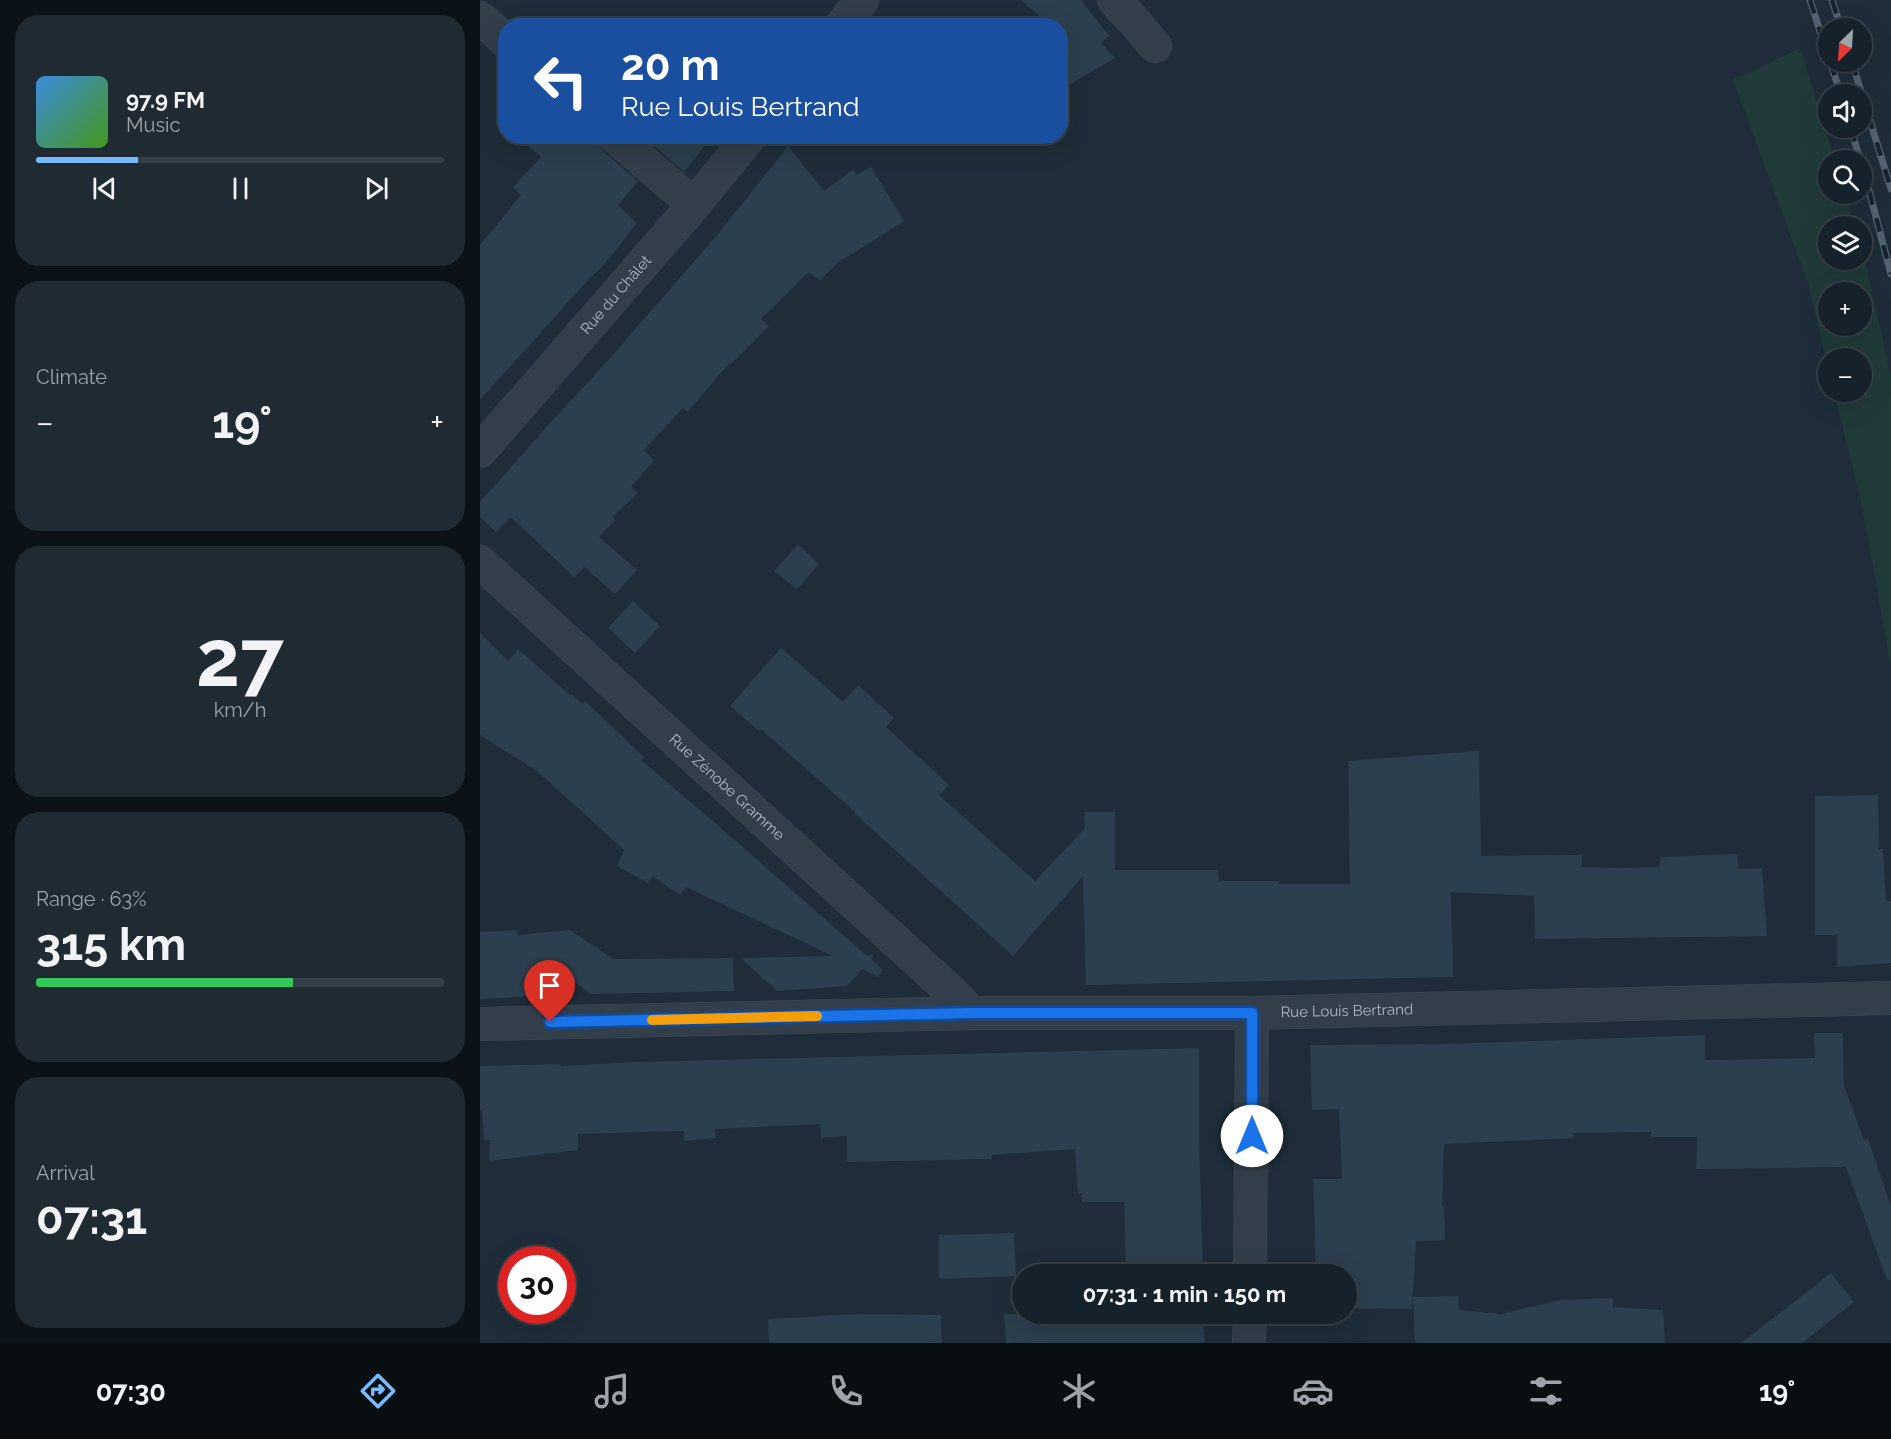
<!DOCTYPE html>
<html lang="en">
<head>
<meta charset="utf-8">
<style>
  body { margin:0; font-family:Raleway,sans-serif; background:#1f2a33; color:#f1f3f6; height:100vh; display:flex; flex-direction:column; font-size:22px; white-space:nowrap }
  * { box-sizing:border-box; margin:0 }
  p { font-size:20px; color:#9ea4a9 }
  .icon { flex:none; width:33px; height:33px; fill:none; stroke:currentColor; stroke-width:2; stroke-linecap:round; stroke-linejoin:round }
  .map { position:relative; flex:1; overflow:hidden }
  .panel { display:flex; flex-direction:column; gap:15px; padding:15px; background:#0c1318; width:480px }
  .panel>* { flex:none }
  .guide { position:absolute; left:18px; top:18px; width:570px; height:126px; border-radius:24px; box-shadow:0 6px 24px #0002,0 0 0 2px #353f47; background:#1a4fa0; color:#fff; overflow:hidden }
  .needle { width:39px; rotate:205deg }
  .fabs { position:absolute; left:1338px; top:18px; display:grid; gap:12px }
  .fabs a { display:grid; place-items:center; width:54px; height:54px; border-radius:50%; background:#16222b; box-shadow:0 6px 24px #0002,0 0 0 2px #353f47; font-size:30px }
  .speed { position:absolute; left:18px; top:1246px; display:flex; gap:12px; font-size:30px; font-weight:700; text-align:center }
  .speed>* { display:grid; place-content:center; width:78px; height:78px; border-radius:50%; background:#16222b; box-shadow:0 6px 24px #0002,0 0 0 2px #353f47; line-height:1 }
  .speed .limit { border:9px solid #d22; background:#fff; color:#111 }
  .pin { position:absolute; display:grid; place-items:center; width:51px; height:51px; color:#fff; margin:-62px -26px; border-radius:50% 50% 50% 0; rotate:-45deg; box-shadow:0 0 6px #0007 }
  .pin .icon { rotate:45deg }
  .me { position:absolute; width:66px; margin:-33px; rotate:0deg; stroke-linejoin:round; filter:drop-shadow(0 0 4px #0008) }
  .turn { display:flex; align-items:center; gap:21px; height:126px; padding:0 24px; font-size:27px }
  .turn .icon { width:78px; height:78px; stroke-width:2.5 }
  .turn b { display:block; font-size:42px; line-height:51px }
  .big { font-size:45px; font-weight:700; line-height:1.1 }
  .panel .tile { flex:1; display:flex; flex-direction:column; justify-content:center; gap:9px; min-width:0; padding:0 21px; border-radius:24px; background:#1f2a33 }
  .panel .dial { align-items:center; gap:0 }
  .dial b { font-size:78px; line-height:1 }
  .song { display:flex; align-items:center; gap:18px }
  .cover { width:72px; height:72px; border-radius:9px; background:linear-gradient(135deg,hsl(210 70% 55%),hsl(100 70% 35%)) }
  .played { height:6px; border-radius:3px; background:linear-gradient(90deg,#78bcff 25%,#353f47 25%) }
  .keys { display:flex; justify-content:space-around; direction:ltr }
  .heat { display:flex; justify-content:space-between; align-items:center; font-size:33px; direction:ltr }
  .charge { height:9px; border-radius:4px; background:linear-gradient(90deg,#34c759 63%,#353f47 0) }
  .trip { position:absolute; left:532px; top:1264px; width:345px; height:60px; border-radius:30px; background:#16222b; box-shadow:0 6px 24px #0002,0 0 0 2px #353f47; font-weight:700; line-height:60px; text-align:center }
  .dock { display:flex; height:96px; justify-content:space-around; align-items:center; background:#090e11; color:#9ea4a9 }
  .dock .icon { width:42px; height:42px }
  .dock .on { color:#78bcff }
  .dock b { font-size:27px; color:#f1f3f6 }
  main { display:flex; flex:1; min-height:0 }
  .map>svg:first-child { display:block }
  .green { fill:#203a3a; fill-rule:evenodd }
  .building { fill:#2c3f4e }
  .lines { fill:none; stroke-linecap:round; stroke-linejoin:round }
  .street-casing { stroke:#3e4a56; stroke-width:34 }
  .street { stroke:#323e4a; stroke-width:33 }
  .rail-casing { stroke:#536371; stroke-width:7 }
  .rail { stroke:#17232e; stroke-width:4.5; stroke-dasharray:14; stroke-linecap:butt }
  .route-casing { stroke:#114b97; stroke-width:15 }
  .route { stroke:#1a73e8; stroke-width:10 }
  .slow { stroke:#f59e0b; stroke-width:10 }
  .labels { text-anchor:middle; stroke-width:6; stroke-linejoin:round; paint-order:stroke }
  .street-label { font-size:15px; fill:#acb9c7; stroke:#17232e }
</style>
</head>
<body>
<main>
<section class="panel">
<div class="tile">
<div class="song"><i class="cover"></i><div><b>97.9 FM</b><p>Music</p></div></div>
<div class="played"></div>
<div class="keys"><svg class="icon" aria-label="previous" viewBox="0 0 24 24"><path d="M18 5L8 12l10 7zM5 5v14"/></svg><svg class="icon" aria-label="pause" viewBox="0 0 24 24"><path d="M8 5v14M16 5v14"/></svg><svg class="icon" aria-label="next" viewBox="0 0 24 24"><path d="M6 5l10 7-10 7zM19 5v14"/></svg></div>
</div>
<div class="tile"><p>Climate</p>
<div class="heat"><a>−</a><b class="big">19°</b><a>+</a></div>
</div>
<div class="tile dial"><b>27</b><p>km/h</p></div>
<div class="tile"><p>Range · 63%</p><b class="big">315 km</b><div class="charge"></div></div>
<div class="tile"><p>Arrival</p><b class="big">07:31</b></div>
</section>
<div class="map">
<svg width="1411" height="1343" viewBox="0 0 1411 1343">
  <rect width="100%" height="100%" fill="#1e2d39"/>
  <!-- green -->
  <path class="green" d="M1320,48L1355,160H1348V194H1365L1375,226H1348V260H1382V248L1411,376V667L1382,506L1354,392H1382V358H1348V367L1328,283L1253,80ZM1348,292H1382V326H1348Z"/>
  <!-- building -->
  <path class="building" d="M541,0H601L629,36L621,43L635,58L580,90V26H571Z
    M37,136H116L117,143L122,150L158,181L138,205L157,223L123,266L110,278L0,400V245L41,195L33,187L61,157Z
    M163,136H233L204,172Z
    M308,146L344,191L374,169L376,175L391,167L424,221L364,259L363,258L340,280L329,272L281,319L289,326L250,365L249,364L207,412L203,408L164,450L174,460L151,487L158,493L132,517L135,520L119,537L157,570L135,594L104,567L94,577L31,517L16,532L0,517V502L71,422L144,343H143L238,234Z
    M318,544L339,564L317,589L294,571Z
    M153,601L180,626L155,653L128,628Z
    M0,633L28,661L38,649L90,695L91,694L103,704L105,701L164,757L161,760L233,821L386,955H394L391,959L403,970L398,977L382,969L367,986L297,991L261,958L353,956L206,887L200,895L173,876L168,883L137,866L144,850L57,771L0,735Z
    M301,648L363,702L378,685L414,718L406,727L469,785L459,795L555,881L605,828L604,812H635V870H738L739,881H799V884H870L868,761L999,751L1001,856L1102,855V867L1140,868L1179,867L1181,857L1257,854L1258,869L1282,868L1287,936L1055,939L1054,896L971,892L973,977L606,985L603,876L533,956L374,813L375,812L281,729L279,731L250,706Z
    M1398,795L1399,849H1403L1406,901H1411V963L1357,967V935H1335V796Z
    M37,930V935L90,930L133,959L253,958L254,991L111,994L75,969L60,996L0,999V932Z
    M1334,1033H1363L1364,1086L1384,1140L1388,1139L1411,1206V1280H1407L1366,1167L1216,1169L1217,1137H1170L1172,1132L1093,1133V1138L964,1144L962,1206H964L965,1240L936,1241L932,1309L867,1308V1275H836L833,1179H862L859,1109L832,1110L830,1045L967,1044L1225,1035V1060L1335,1058Z
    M719,1048V1138L723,1275H646L644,1202H602V1193L598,1194L595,1149L512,1155L511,1159L367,1162V1136L341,1138L340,1124L235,1129L236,1138L204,1141V1131L98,1134V1150L9,1161L10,1140H4L2,1110L0,1111V1066L81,1064V1066L156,1062Z
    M534,1233L536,1276L459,1279V1235Z
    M1351,1273L1374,1302L1322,1343H1261Z
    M978,1296L979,1310L1021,1314L1080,1300L1133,1298V1307L1183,1310L1185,1343H935L933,1297Z
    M378,1314L461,1315L462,1343H289L288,1319Z
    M524,1314H722L725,1343H526Z"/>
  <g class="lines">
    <!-- street casing -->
    <g class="street-casing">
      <g id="street">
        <path d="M634,0L653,20L675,46"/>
        <path d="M0,18L26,41"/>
        <path d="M361,26L382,0"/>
        <path d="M134,136L214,205"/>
        <path id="s1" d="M0,451L214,205L270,136"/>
        <path id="s2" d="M0,562L465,986L492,1013"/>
        <path id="s3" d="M0,1024L492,1013H772L1411,998"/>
        <path d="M770,1275L772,1013"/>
        <path d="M769,1343L770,1314"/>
      </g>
    </g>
    <!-- street -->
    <use href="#street" class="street"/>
    <!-- rail casing -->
    <g class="rail-casing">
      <path id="rail" d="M1330,0L1348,56
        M1352,0L1361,28
        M1350,62L1361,94
        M1372,62L1411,189
        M1371,128L1380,160
        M1382,164L1411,274"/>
    </g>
    <!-- rail -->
    <use href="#rail" class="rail"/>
  </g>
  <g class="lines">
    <!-- route casing -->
    <g class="route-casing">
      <path id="route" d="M70,1022L492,1013H772V1136"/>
    </g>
    <!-- route -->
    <use href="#route" class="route"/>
    <!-- slow -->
    <path class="slow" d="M172,1020L337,1016"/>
  </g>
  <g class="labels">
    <!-- street labels -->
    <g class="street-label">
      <text dy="5" stroke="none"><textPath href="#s1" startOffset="207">Rue du Châlet</textPath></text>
      <text dy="5" stroke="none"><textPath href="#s2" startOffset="334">Rue Zénobe Gramme</textPath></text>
      <text dy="5" stroke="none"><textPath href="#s3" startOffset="867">Rue Louis Bertrand</textPath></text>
    </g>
  </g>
</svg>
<div class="fabs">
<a><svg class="needle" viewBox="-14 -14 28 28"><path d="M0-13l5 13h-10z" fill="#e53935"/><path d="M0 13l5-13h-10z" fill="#9ea4a9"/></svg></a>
<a><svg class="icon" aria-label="sound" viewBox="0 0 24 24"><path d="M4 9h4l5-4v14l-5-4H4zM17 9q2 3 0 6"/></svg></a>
<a><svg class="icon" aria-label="search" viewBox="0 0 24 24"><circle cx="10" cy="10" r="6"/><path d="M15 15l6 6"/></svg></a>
<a><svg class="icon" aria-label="layers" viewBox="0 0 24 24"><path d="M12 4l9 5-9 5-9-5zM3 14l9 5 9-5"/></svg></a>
<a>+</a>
<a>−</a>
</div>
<div class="speed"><div class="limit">30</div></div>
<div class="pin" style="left:70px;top:1022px;background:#d93025"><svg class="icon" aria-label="arrive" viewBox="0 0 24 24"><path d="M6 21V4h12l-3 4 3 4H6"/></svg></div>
<svg class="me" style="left:772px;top:1136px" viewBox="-20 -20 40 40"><circle r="19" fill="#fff"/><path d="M0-13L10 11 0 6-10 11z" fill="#1a73e8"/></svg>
<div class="trip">07:31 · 1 min · 150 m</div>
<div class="guide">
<div class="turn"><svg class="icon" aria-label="left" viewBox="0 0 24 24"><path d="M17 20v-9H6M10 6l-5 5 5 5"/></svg><div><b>20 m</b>Rue Louis Bertrand</div></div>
</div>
</div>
</main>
<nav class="dock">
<b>07:30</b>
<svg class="icon on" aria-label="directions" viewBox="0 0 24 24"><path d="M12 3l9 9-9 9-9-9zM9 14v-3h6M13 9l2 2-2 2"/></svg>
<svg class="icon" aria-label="music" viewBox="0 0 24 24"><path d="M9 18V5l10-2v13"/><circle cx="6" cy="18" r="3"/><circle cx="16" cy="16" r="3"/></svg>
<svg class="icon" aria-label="phone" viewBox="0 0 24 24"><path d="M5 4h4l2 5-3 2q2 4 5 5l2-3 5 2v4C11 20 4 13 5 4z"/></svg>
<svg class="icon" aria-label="climate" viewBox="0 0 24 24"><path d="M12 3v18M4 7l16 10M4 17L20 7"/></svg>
<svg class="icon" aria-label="car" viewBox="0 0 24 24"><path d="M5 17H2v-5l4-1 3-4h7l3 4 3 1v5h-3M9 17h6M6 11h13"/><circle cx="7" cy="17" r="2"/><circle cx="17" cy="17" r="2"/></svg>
<svg class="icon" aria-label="filters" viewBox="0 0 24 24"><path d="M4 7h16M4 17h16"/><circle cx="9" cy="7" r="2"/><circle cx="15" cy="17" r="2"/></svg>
<b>19°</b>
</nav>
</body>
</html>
